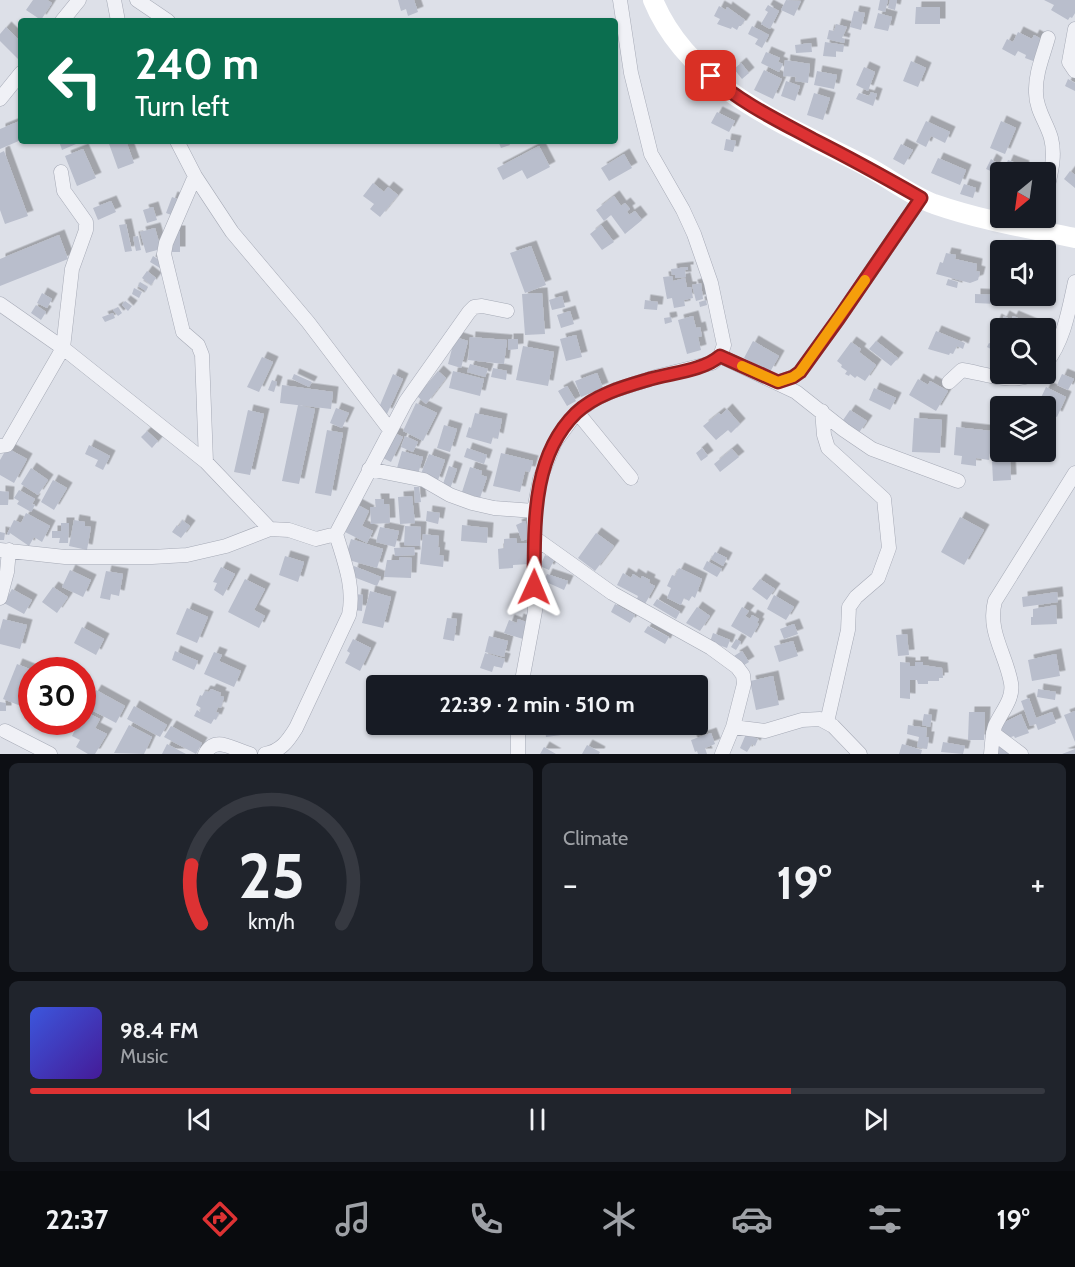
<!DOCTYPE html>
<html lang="en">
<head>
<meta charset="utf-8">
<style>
  body { margin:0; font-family:Cabin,sans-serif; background:#20242c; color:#f1f3f6; height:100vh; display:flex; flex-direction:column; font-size:22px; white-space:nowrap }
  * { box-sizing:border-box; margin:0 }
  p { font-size:20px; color:#9ea1a6 }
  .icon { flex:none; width:33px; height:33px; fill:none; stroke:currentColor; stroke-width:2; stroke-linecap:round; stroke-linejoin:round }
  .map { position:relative; height:754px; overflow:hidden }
  .sheet { display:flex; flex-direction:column; gap:9px; padding:9px; background:#0d0f14; flex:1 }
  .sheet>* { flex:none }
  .banner { position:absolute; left:18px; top:18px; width:600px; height:126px; border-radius:6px; box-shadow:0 2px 4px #0004; background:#0b6e4f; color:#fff; overflow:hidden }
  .needle { width:39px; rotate:209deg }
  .buttons { position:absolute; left:990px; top:162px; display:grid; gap:12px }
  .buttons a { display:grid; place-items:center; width:66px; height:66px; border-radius:6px; background:#171b24; box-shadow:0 2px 4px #0004; font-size:30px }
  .speed { position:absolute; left:18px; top:657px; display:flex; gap:12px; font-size:30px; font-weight:700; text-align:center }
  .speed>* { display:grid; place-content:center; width:78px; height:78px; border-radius:50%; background:#171b24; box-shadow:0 2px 4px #0004; line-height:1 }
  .speed .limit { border:9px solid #d22; background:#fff; color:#111 }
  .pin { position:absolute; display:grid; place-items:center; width:51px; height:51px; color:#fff; margin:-26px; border-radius:12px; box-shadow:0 3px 9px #0006 }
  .me { position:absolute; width:66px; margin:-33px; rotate:1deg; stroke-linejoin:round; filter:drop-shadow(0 0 4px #0008) }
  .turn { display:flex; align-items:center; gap:21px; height:126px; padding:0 18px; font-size:27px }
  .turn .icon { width:78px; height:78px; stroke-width:2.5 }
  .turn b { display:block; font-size:42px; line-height:51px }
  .big { font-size:45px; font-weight:800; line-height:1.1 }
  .sheet .widget { flex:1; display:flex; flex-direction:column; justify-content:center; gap:9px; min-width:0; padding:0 21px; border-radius:9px; background:#20242c }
  .sheet .dial { align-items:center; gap:0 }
  .dial svg { height:156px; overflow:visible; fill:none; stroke:#363941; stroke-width:7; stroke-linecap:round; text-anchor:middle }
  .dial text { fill:#f1f3f6; stroke:none }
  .song { display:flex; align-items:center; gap:18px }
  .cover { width:72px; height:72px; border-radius:9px; background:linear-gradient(135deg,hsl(230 70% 55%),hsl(260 70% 35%)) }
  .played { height:6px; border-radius:3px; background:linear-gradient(90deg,#dd3233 75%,#363941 75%) }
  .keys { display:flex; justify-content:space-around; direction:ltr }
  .heat { display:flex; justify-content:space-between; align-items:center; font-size:33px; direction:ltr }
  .sheet .tiles { flex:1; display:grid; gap:9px; grid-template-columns:1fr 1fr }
  .widget:last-child { grid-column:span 2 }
  .trip { position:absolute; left:366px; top:675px; width:342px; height:60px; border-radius:6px; background:#171b24; box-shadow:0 2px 4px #0004; font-weight:800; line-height:60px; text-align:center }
  .menu { display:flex; height:96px; justify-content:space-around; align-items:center; background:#090b0e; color:#9ea1a6 }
  .menu .icon { width:42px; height:42px }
  .menu .selected { color:#dd3233 }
  .menu b { font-size:27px; color:#f1f3f6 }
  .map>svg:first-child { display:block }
  .building { fill:#b9becc; filter:url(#shadow) }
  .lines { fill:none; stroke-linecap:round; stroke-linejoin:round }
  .street-casing { stroke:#a6aab6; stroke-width:15 }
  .street { stroke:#f0f1f6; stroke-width:14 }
  .secondary { stroke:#fff; stroke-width:20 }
  .route-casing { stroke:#902021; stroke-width:15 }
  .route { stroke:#dd3233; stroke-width:10 }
  .slow { stroke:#f59e0b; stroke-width:10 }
</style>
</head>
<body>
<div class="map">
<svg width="1075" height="754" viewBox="0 0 1075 754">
  <defs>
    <filter id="shadow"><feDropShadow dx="5.5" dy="-5.5" stdDeviation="0" flood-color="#0004"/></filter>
  </defs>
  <rect width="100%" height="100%" fill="#dde0e8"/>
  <!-- building -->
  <path class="building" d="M33,0H47L52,3L41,20L26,10Z
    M398,0H414L418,12L408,16L406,9L401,11Z
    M786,0L801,1L794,16L781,10Z
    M880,0H888L885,12L878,10Z
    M890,0H897L895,10L888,8Z
    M1044,0H1075V13L1072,18L1070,17L1068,20L1051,10L1054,5Z
    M768,5L779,11L770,29L761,24L768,12L765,10Z
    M719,6L726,10L727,7L745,20L741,26H739L737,30L732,27L731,29L717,24L720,19L714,16Z
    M916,7H940V24H915Z
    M854,11L865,13L861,30L850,27Z
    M878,13L892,17L888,31L874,28Z
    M836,24L847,27L842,38L845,39L844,43L827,39L829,30L834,31Z
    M752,26L769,35L762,48L755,44L758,39L748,34Z
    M6,27L19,40L21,39V56L18,59L0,41V34Z
    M1018,32L1032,39L1034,35L1043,40L1036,62L1025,58L1026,55L1018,51L1015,56L1002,49L1007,39L1013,42Z
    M825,42L844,45L843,52L836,51V57L823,56Z
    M811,43L812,52L796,53L795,45Z
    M766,52L780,58L778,62L783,64L779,72L761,63Z
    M785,60L810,64L808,83L795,81L796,77L783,76Z
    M911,61L926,68L918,87L903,81Z
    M741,63L749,73L742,79L734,69Z
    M864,67L875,72L868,91L856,85Z
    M764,70L782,79L773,99L754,90Z
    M817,71L837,75L834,89L814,85Z
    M1068,79L1075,83V91L1065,86Z
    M786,81L800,86L795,101L781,96Z
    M871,92L877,94L873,106L856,99L859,93L869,96Z
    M814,93L830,98L823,120L807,115Z
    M717,112L735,121L729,132L711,123Z
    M20,121L21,140L0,149V129Z
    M926,121L950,132L945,143L931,136L926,147L916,142Z
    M1001,121L1016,128L1005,154L990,148Z
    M726,139L736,141L733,152L724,150Z
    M59,141H83L62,150Z
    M108,141H126L134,163L118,169Z
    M498,141H508L510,145L501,148Z
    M901,144L913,150L904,165L893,159Z
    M539,146L550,167L527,179L522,170L503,180L497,168Z
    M83,149L96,178L77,186L65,156Z
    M4,151L28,216L5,224L0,210V153Z
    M624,154L632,168L609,181L601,168Z
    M938,158L966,170L960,185L931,173Z
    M991,159L997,163L993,172L986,169Z
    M1008,160L1024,166L1022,172H1003Z
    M1070,171L1075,175V188L1064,179Z
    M373,183L384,192L388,187L398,195L380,217L370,209L374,204L363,196Z
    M964,184L976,188L973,198L960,194Z
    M614,196L621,206L625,203L630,209L627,211L629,215L635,211L642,220L625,234L611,215L604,221L596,210Z
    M172,197L180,200L174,216L166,213Z
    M111,201L116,212L98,220L93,208Z
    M153,207L157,220L147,223L143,210Z
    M126,224L132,251L125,252L119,225Z
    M601,225L614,242L602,250L590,234Z
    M155,228L161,249L146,253L140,232Z
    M172,231H180V252H172Z
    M59,235L68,259L0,286V259Z
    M138,236L141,250L136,251L133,237Z
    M531,246L546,285L525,293L510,253Z
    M946,253L956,255L955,259L977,264L976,271L980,272L978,280L970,283L936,274L940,262L943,263Z
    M153,256L164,263L160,268L150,262Z
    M688,267V270H685L686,277L675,278V275H672L671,269Z
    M147,271L156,278L151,285L142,278Z
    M672,276L673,281L685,278L687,287H691L693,298L684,300L685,306L674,308L672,298L667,299L663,277Z
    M948,279L958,282L957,288L946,285Z
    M140,282L148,287L146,291L138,286Z
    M701,283L703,299L696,301L692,285Z
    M134,288L142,292L139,298L132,294Z
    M42,293L52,299L47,308L37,303Z
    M542,293L545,334L525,335L522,294Z
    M975,294L996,295V304L975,303Z
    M562,296L565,307L552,310L549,300Z
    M645,300L658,302L657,310L644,309Z
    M706,300L707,305L700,307L699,302Z
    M125,301L132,306L128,311L122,305Z
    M36,305L46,312L41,320L31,313Z
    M118,307L122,313L118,316L113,310Z
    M570,311L574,324L561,328L557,315Z
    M113,313L115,318L105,322L102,317Z
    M693,316L696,328L700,327L702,336L698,337L701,350L687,354L678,320Z
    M1004,316L1011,320L1013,316L1032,324L1030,328H1000V333L992,329L996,319L1001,322Z
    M671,317L672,322L665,324L664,318Z
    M936,331L965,343L963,349L957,346L953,354L950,353L949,355L928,349Z
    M576,335L582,357L566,361L560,339Z
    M455,337L468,341L461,368L448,364Z
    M470,337L507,340L504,364L468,360Z
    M508,339H518V349L508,350Z
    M753,341L779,356L770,372L744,358Z
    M876,341L898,358L891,366L869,349Z
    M851,342L861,349L859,352L876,365L865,381L857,376L855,378L850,374L849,376L845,374L847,371L841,367L842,365L837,361Z
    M989,343L997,346L995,351L987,347Z
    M523,346L554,352L548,386L516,380Z
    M996,354L1000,356V363L994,361Z
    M262,357L273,362L259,392L247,387Z
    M470,364L488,369L485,377L467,372Z
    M493,368L507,371L506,380L491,377Z
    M438,371L446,378L426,404L417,396Z
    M453,371L484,379L480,396L449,388Z
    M597,373L603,388L581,397L575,381Z
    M294,374L312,382L309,387L292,379Z
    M393,374L403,379L387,414L378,410Z
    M1062,374L1074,379L1068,390L1057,385Z
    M918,379L928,385L930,381L948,391L936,411L909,395Z
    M272,380L277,382L274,392L268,390Z
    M282,385L333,392L331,409L280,403Z
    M567,386L576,401L567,406L558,391Z
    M1046,387L1066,397L1057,417L1046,412V406H1037Z
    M874,388L896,398L890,410L869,400Z
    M416,403L437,413L423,441L403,431Z
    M298,405L315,409L299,484L282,481Z
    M336,408L349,413L342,428L330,423Z
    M727,409L740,424L731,433L728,430L716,440L703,426L719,413L721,415Z
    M248,410L264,414L250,475L234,472Z
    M850,410L867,421L858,434L841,423Z
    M475,413L502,419L498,439L493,437L491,444L466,437L469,427L471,428Z
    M914,418L942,420L940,453L912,452Z
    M444,425L457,429L450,452L437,448Z
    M956,427L992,431L989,460L976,458V466L961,464L962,456L954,455Z
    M327,430L343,433L331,496L315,493Z
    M147,431L158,441L152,448L141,437Z
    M392,432L403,437L391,462L381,457Z
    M405,436L418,442L413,452L401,447Z
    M89,445L110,456L103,470L95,466L98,460L85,454Z
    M7,448L27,459L14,483L0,475V460Z
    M467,448L487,455L484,464L464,457Z
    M702,448L708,456L701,461L696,453Z
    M732,449L739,457L720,472L714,464Z
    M402,451L423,457L418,474L397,468Z
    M501,453L533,461L530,472L525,471L520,492L493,486Z
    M429,454L445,460L437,483L420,476Z
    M1010,460L1011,480L993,481L992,461Z
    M449,466L457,469L450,489L442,487Z
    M470,467L482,471L481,475L487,477L480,498L462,492Z
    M31,468L48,480L38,495L21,484Z
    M53,480L67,488L54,510L41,502Z
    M414,487H419L421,502L415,503Z
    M19,490L35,499L32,504L35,505L31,512L17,504L19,501L14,498Z
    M0,491L9,492L8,505H0Z
    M412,496L415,523L400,524L398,497Z
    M375,499H384V504H389L390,523L371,524L370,507H376Z
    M356,504L369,511L362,526L373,531L367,543L345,532Z
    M427,511L440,513L438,524L426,521Z
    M26,513L50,526L42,542L34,537L29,546L10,533L9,535L7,534L14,520L21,523Z
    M960,517L984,530L964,565L941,552Z
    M74,520L85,522V526L91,527L87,550L69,546Z
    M182,520L190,526L181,538L172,532L177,525L179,527Z
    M525,521L531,537L522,541L516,525Z
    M61,523H69L68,543H59L60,538H52V531H61Z
    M462,525L488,528L487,543L461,541Z
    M405,526L421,527L420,546L404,545Z
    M380,527L399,531L395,547L376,542Z
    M0,532L5,533L4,540H0Z
    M596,533L614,546L595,571L578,558Z
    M423,534L439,536L438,547L440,548L439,555L444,556L443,567L420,564Z
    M516,538L517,543H529L530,564L513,565V568L499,569L498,549L504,548V539Z
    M351,539L383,549L377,568L345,559Z
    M414,547L415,555L395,556L394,548Z
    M715,552L727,558L723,566L711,559Z
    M545,555L554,560L549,570L540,566Z
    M285,556L304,562L298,582L279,575Z
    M400,557L412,558L411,578L384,577L387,560H399Z
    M707,561L722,569L717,577L703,569Z
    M354,566L381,577L377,586L351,576Z
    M221,567L235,574L223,596L214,590L217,583L213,582Z
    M679,568L702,579L695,598L692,596L689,601L684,598L681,605L667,598L671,588L667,586L672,575L675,576Z
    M70,570L91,580L83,597L62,587Z
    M106,571L123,574L119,596L111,594L110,600L100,598Z
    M623,573L631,578L633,574L641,579L642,576L650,580L649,583L655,586L645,604L637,599L638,596L617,585Z
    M547,574L568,581L564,590L544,581Z
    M245,579L265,589L254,610L265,616L259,628L228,612Z
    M760,579L775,589L767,600L752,589Z
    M53,587L68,597L57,613L42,602Z
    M12,589L32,600L24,614L4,603Z
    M370,591L391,597L383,628L362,623Z
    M1057,592L1058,602L1023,607L1022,597Z
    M356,594L363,595L362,611L354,610Z
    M774,595L794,607L786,620L767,609Z
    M657,599L680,612L676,619L653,605Z
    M615,604L635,615L630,623L611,612Z
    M1056,605L1057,624L1031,625V617H1033V609Z
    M697,607L710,616L700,631L686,623Z
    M742,607L749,611L745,616L750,619L752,615L759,619L757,623L759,624L751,638L731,626Z
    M187,608L208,617L197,643L176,634Z
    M447,618L457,619L454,641L443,639Z
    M3,619L27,625L20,649L0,644V630Z
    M518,619L529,623L523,639L504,633L509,620L517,623Z
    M794,624L798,634L784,639L780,629Z
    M648,626L669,637L665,644L644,632Z
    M82,627L104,639L96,655L74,643Z
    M713,633L730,640L727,648L710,642Z
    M907,634L909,655L898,656L896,635Z
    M489,636L508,641L504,657L485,652Z
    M353,639L371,648L360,671L345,663L350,653L347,651Z
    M736,639L741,642L736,650L731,647Z
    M793,641L798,656L779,662L774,646Z
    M175,651L198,661L194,670L172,660Z
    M742,651L749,662L741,667L734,656Z
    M214,652L222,655L219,661L241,671L234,687L204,674Z
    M485,653L505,659L502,668L494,666L492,672L480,668Z
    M1056,654L1060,676L1032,681L1028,660Z
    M900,662L910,663V666H915V662H923V665L942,668L943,678H939V681H928V684H918L917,680H910V699L900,698Z
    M17,664L32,670V695L26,708L3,699Z
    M773,676L779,705L756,710L750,681Z
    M211,689L221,693L220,696L224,697L221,708L218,707L216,712L219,713L216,720L214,719L211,724L194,716L197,710L200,712L201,708L196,705L200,695L202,696L205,691L209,692Z
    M1038,689L1056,692L1055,700L1037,697Z
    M96,690L125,706L116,723L86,707Z
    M1029,698L1036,718L1052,712L1056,723L1038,730L1036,724L1030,726L1021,701Z
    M0,702L6,703V711H0Z
    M134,706L167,725L160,737L127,719Z
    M1075,711V742L1064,715Z
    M86,712L100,719L95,728L107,734L95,754H88L76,747L80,740L72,736L79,722H82Z
    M969,712H985L984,740H968Z
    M924,714L932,715L930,727L922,725Z
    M1021,714L1029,733L1015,738L1014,736L1005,739L999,725Z
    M129,725L152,737L144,754L114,753Z
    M908,725L927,728L926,737H929L927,749L917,747L919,737L907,734Z
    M171,726L202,743L196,754L164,737Z
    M568,726L569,734L546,737L545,729Z
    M711,733L715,744L705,748L707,754H698L697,751L695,752L691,740Z
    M746,734L758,739L755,746L752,744L747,752L740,748Z
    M943,742L965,746L963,754L941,752Z
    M1005,743L1009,754H998L995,747Z
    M167,744L186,754H162Z
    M902,744L922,750L921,754H899Z
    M587,745L600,752L599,754H582Z
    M544,747L556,754H540Z
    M1075,749V754H1062Z"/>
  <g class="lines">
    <!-- street casing -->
    <g class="street-casing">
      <path id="street" d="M114,0L118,21
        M137,0L168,21
        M62,21L79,0
        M1075,29L1069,62L1075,71
        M0,99L21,73
        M177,141L195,176L232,232L308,322L390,430
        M195,176L166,243L164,254L183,332L198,345L202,355L206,462
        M1046,194C1050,176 1056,157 1051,138C1047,123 1036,110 1036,93C1035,74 1043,56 1048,38
        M0,304L63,348L206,462L270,529
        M720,356L796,392L844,430L872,449L958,481
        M1046,363C1064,341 1069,309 1075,282
        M779,382L793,377L800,372L839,318L921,198
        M949,382L962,370C983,373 1013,385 1032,374
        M822,411L824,435L828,448L884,499L889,548L878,578L856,597L849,607L848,630L827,722
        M577,412L631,478
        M0,446L7,445L63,348L72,269L86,230V222L64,191L61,172
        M369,469L424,480L450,495L472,503L494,508L534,511
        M535,538L612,593L711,648L737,667L743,675L744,684L733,727L722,754
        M0,550L65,557H152L187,555L226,546L270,529L289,530L316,539L336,534L406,401L469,312L474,307L482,306L507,311
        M0,598L7,572L9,550
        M521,686L535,611L534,511L540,479L555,442L577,412L595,399L615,390L659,376L712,363L720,356L724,345L711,283L694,234L683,210L651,154L631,73L620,0
        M733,727L765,731L802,720L820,719L833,726L860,754
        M5,731L50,754
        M993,733L1021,754
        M205,754C216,734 233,750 250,754
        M265,754C281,751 288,741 296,728L349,615C355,587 344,561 336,534
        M518,754V724
        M991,754C992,745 992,735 995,726C1001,712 1014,699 1011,683C1006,654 987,631 995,601L1075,473"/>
    </g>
    <!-- street -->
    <use href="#street" class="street"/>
    <!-- secondary -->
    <path class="secondary" d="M653,0C689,88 788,126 866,166C889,178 910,195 934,204C980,220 1027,228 1075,238"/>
  </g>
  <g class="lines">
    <!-- route casing -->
    <g class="route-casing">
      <path id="route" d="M534,587C535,528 530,458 576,413C595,395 623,387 647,380C669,373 703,371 720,356L778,382L793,377L800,372L839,318L921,198C886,178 850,158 814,140C779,121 741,103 711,76"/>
    </g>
    <!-- route -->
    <use href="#route" class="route"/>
    <!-- slow -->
    <path class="slow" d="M742,366L778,382L793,377L800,372L865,280"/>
  </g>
</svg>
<div class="buttons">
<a><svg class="needle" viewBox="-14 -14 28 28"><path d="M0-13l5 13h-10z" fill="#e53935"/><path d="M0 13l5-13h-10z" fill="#9ea1a6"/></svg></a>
<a><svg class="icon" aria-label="sound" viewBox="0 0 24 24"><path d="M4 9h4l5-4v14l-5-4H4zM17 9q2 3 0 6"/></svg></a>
<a><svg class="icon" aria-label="search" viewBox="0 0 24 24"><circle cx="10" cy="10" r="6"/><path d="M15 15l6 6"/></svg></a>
<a><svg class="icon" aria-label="layers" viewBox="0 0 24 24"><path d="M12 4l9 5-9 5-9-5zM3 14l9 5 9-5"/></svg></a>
</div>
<div class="speed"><div class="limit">30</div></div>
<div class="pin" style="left:711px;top:76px;background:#d93025"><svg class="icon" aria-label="arrive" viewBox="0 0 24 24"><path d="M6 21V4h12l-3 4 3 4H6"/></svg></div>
<svg class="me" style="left:534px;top:587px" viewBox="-20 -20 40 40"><path d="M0-17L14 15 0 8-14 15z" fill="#dd3233" stroke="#fff" stroke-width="4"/></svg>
<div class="trip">22:39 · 2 min · 510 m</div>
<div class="banner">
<div class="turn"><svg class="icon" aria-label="left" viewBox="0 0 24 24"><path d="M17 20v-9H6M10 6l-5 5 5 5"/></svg><div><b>240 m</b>Turn left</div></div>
</div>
</div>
<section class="sheet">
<div class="tiles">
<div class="widget dial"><svg viewBox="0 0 100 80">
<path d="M14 69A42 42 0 1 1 86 69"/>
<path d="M14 69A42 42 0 0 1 9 39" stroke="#dd3233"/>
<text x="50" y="56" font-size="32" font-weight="700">25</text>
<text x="50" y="72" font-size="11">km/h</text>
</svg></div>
<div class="widget"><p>Climate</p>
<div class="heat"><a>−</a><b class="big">19°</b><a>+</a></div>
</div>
<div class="widget">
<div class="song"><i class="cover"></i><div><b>98.4 FM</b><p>Music</p></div></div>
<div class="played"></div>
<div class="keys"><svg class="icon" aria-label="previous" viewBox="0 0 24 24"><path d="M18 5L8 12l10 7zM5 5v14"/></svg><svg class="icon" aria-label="pause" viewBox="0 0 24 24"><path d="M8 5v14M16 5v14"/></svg><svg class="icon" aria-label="next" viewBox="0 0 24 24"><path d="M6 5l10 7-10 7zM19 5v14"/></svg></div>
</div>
</div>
</section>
<nav class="menu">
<b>22:37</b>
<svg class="icon selected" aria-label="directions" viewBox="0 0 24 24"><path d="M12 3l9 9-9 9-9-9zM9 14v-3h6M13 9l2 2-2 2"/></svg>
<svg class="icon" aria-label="music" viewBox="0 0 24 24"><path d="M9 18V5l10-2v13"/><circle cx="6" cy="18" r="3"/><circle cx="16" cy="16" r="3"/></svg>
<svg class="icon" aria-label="phone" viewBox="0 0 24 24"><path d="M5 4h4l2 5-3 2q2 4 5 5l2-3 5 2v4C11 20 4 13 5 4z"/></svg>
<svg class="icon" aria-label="climate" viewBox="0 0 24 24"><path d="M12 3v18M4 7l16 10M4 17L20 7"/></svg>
<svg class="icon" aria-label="car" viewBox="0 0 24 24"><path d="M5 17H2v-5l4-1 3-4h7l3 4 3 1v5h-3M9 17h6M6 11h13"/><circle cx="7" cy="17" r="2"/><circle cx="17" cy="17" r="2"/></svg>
<svg class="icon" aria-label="filters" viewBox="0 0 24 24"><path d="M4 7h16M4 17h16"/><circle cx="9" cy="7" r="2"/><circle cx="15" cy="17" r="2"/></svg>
<b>19°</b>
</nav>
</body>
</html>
